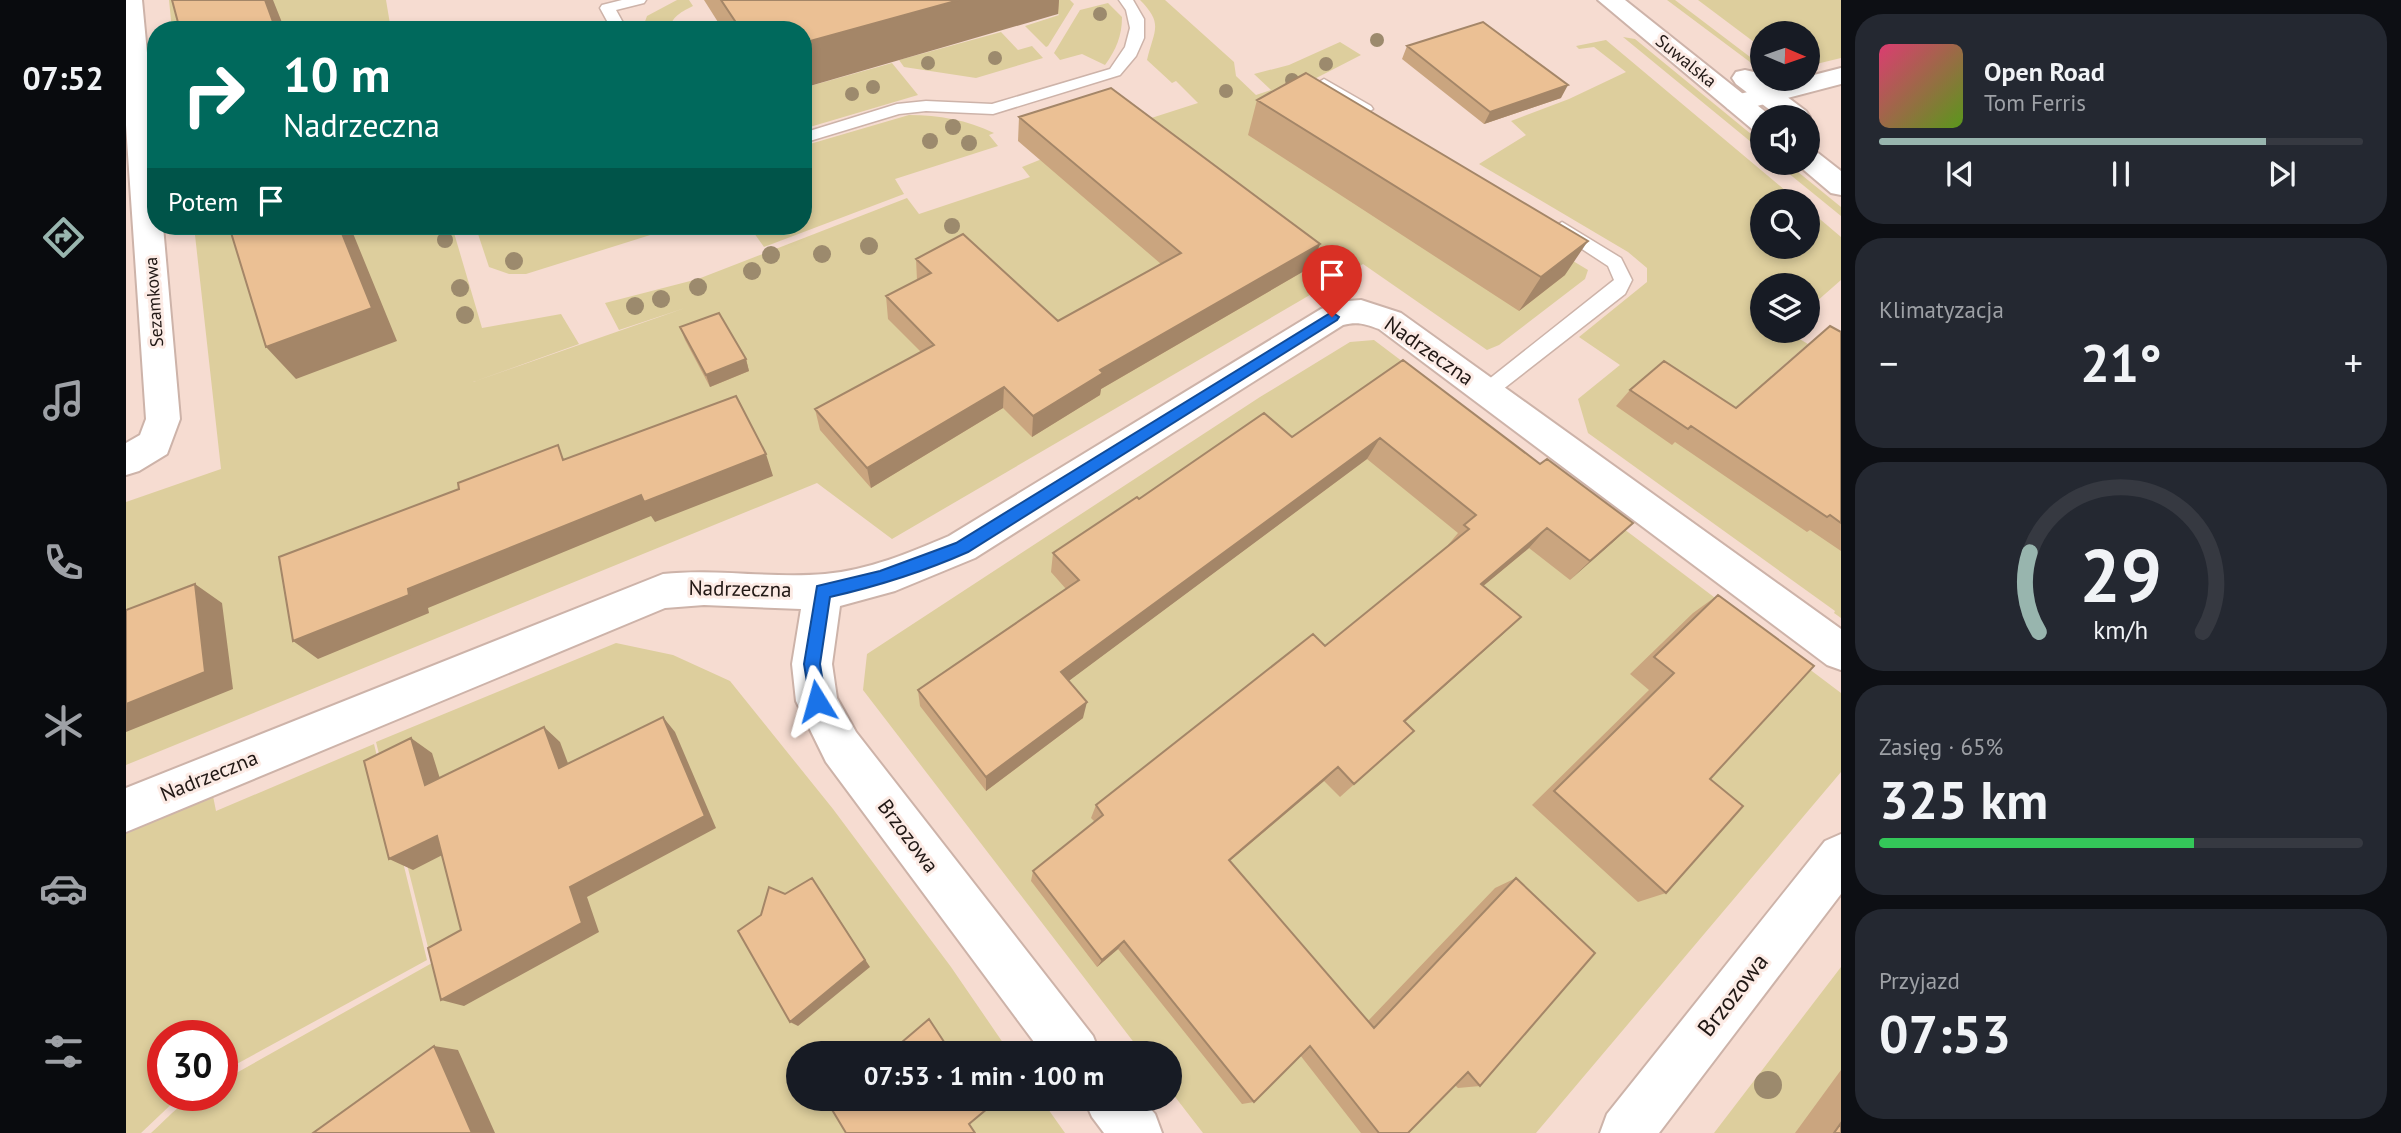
<!DOCTYPE html>
<html lang="pl">
<head>
<meta charset="utf-8">
<style>
  body { margin:0; font-family:"PT Sans",sans-serif; background:#242831; color:#f1f3f6; height:100vh; display:flex; flex-direction:column; font-size:26px; white-space:nowrap }
  * { box-sizing:border-box; margin:0 }
  p { font-size:23px; color:#9ea1a6 }
  .icon { flex:none; width:38px; height:38px; fill:none; stroke:currentColor; stroke-width:2; stroke-linecap:round; stroke-linejoin:round }
  .map { position:relative; flex:1; overflow:hidden }
  .side { display:flex; flex-direction:column; gap:14px; padding:14px; background:#0d0f14; width:560px }
  .side>* { flex:none }
  .banner { position:absolute; left:21px; top:21px; width:665px; height:214px; border-radius:28px; box-shadow:0 4px 10px #0003; background:#00695c; color:#fff; overflow:hidden }
  .needle { width:46px; rotate:92deg }
  .controls { position:absolute; left:1624px; top:21px; display:grid; gap:14px }
  .controls a { display:grid; place-items:center; width:70px; height:70px; border-radius:50%; background:#171b24; box-shadow:0 4px 10px #0003; font-size:35px }
  .speed { position:absolute; left:21px; top:1020px; display:flex; gap:14px; font-size:35px; font-weight:700; text-align:center }
  .speed>* { display:grid; place-content:center; width:91px; height:91px; border-radius:50%; background:#171b24; box-shadow:0 4px 10px #0003; line-height:1 }
  .speed .limit { border:10px solid #d22; background:#fff; color:#111 }
  .pin { position:absolute; display:grid; place-items:center; width:60px; height:60px; color:#fff; margin:-72px -30px; border-radius:50% 50% 50% 0; rotate:-45deg; box-shadow:0 0 7px #0007 }
  .pin .icon { rotate:45deg }
  .me { position:absolute; width:77px; margin:-38px; rotate:352deg; stroke-linejoin:round; filter:drop-shadow(0 0 5px #0008) }
  .turn { display:flex; align-items:center; gap:24px; height:147px; padding:0 21px; font-size:32px }
  .turn .icon { width:91px; height:91px; stroke-width:2.5 }
  .turn b { display:block; font-size:49px; line-height:60px }
  .then { display:flex; align-items:center; height:66px; padding:0 21px; background:#0003; gap:14px; font-size:26px }
  .big { font-size:52px; font-weight:600; line-height:1.1 }
  .side .widget { flex:1; display:flex; flex-direction:column; justify-content:center; gap:10px; min-width:0; padding:0 24px; border-radius:28px; background:#242831 }
  .side .dial { align-items:center; gap:0 }
  .dial svg { height:182px; overflow:visible; fill:none; stroke:#363941; stroke-width:7; stroke-linecap:round; text-anchor:middle }
  .dial text { fill:#f1f3f6; stroke:none }
  .song { display:flex; align-items:center; gap:21px }
  .cover { width:84px; height:84px; border-radius:10px; background:linear-gradient(135deg,hsl(340 70% 55%),hsl(90 70% 35%)) }
  .played { height:7px; border-radius:4px; background:linear-gradient(90deg,#98b5ae 80%,#363941 80%) }
  .keys { display:flex; justify-content:space-around; direction:ltr }
  .heat { display:flex; justify-content:space-between; align-items:center; font-size:38px; direction:ltr }
  .charge { height:10px; border-radius:5px; background:linear-gradient(90deg,#34c759 65%,#363941 0) }
  .trip { position:absolute; left:660px; top:1041px; width:396px; height:70px; border-radius:35px; background:#171b24; box-shadow:0 4px 10px #0003; font-weight:600; line-height:70px; text-align:center }
  main { display:flex; flex:1; min-height:0 }
  .menu { display:flex; flex-direction:column; width:126px; justify-content:space-around; align-items:center; background:#090b0e; color:#9ea1a6 }
  .menu .icon { width:49px; height:49px }
  .menu .on { color:#98b5ae }
  .menu b { font-size:32px; color:#f1f3f6 }
  .map>svg:first-child { display:block }
  .green { fill:#ddce9d }
  .lines { fill:none; stroke-linecap:round; stroke-linejoin:round }
  .lane-casing { stroke:#cdb3a9; stroke-width:3 }
  .street-casing { stroke:#cdb3a9; stroke-width:4 }
  .secondary-casing { stroke:#cdb3a9; stroke-width:4 }
  .lane { fill:#fff; fill-rule:evenodd }
  .street { fill:#fff; fill-rule:evenodd }
  .secondary { fill:#fff; fill-rule:evenodd }
  .tree { fill:#9c8a6d }
  .wall { fill:#caa57f }
  .shaded-wall { fill:#a48668 }
  .building { fill:#ebc094; stroke:#a48668; stroke-width:2 }
  .route { fill:#1a73e8; stroke:#114b97; stroke-width:2 }
  .labels { text-anchor:middle; stroke-width:6; stroke-linejoin:round; paint-order:stroke }
  .far-street-label { font-size:18px; fill:#211815; stroke:#fcebe5 }
  .street-label { font-size:21px; fill:#211815; stroke:#fcebe5 }
  .near-street-label { font-size:24px; fill:#211815; stroke:#fcebe5 }
</style>
</head>
<body>
<main>
<nav class="menu">
<b>07:52</b>
<svg class="icon on" aria-label="directions" viewBox="0 0 24 24"><path d="M12 3l9 9-9 9-9-9zM9 14v-3h6M13 9l2 2-2 2"/></svg>
<svg class="icon" aria-label="music" viewBox="0 0 24 24"><path d="M9 18V5l10-2v13"/><circle cx="6" cy="18" r="3"/><circle cx="16" cy="16" r="3"/></svg>
<svg class="icon" aria-label="phone" viewBox="0 0 24 24"><path d="M5 4h4l2 5-3 2q2 4 5 5l2-3 5 2v4C11 20 4 13 5 4z"/></svg>
<svg class="icon" aria-label="climate" viewBox="0 0 24 24"><path d="M12 3v18M4 7l16 10M4 17L20 7"/></svg>
<svg class="icon" aria-label="car" viewBox="0 0 24 24"><path d="M5 17H2v-5l4-1 3-4h7l3 4 3 1v5h-3M9 17h6M6 11h13"/><circle cx="7" cy="17" r="2"/><circle cx="17" cy="17" r="2"/></svg>
<svg class="icon" aria-label="filters" viewBox="0 0 24 24"><path d="M4 7h16M4 17h16"/><circle cx="9" cy="7" r="2"/><circle cx="15" cy="17" r="2"/></svg>
</nav>
<div class="map">
<svg width="1715" height="1133" viewBox="0 0 1715 1133">
  <rect width="100%" height="100%" fill="#f6dcd1"/>
  <!-- green -->
  <path class="green" d="M43,0H260L265,30H46Z
    M551,0H563L567,6C557,11 544,17 544,30H516L521,16Z
    M919,0H944L948,4L922,46L920,47L899,26L933,15Z
    M1014,0H1039L1108,62L1110,76L1130,95L1145,90L1128,74L1163,65L1214,42L1235,55L1165,91L1462,270L1459,279L1373,345L1361,350L1237,264L766,539L691,483L0,765V502L95,469L68,226H326L356,328L435,314L453,344L347,382L559,308L493,330L479,303L572,279L781,198L793,214L904,177L896,167L988,130L1072,103L1050,81L1046,83L1021,60C1028,30 1038,24 1014,0Z
    M1541,0H1549L1636,66V71Z
    M1572,0H1715V58L1682,66V33H1636V48Z
    M982,3L996,17C996,36 990,50 979,65L956,54L934,60L928,53L954,10Z
    M875,32L892,50L906,46L917,58L850,78L778,67L773,60Z
    M1497,37L1509,39L1636,143V151Z
    M1480,40L1672,201H1636V247H1682V209L1715,237V280L1682,309V285H1636V331H1660L1682,344L1645,376L1715,420V618L1708,613L1709,611L1462,433L1452,399L1494,365L1453,337L1521,282V268L1502,252L1353,164L1400,135L1385,121L1443,99L1500,72L1468,47L1453,49L1450,46Z
    M766,63L792,95L677,129V88Z
    M783,115C813,115 841,120 868,133L863,135L872,146L769,179L778,194L638,247L623,226H677V146Z
    M1650,163H1661L1715,207V216Z
    M353,226H553L400,274H383L363,267L351,231Z
    M1248,340L1715,693V772L1410,1133H1077L1043,1089V1054L1016,1053L737,690L741,654L1134,397L1224,342Z
    M490,643L547,655L604,681L707,809L825,967L884,1053L672,1054V1099H915L939,1133H25C53,1108 56,1096 96,1096V1081L306,963L250,742Z
    M248,744L301,960L96,1072V1036H37V1096H54L15,1133H0V828L86,791L90,811Z
    M1715,967V1133H1588Z"/>
  <g class="lines">
    <!-- lane casing -->
    <g class="lane-casing">
      <path id="lane" d="M496,0H520L518,3L490,10L501,30H486L474,8L476,5Z
        M993,0H1007L1018,19V38L1010,56L994,75L867,114L800,111L773,114L677,143V133L771,104L800,101L866,104L984,69L999,47L1004,28L1000,10Z
        M1198,79L1245,106L1247,109L1239,114L1233,112L1192,87L1190,84Z
        M1436,222L1495,258L1506,280L1499,294L1367,397L1360,400L1353,397L1350,392L1353,387L1488,280L1482,266L1430,232L1427,228Z"/>
    </g>
    <!-- street casing -->
    <g class="street-casing">
      <path id="street" d="M0,0H16L30,148V226H37L54,419L41,454L13,471L0,475V443L14,435L20,419L0,125Z
        M1715,68V84L1612,111L1602,109L1598,103L1602,97Z
        M1235,300L1275,313L1715,629V670L1701,665L1253,329C1240,324 1231,321 1217,325L849,558L769,591L714,606L706,664L711,698L730,732L967,1036L974,1054H917L700,762L670,701L666,664L675,609L578,605L539,608L0,832V788L537,574C591,568 645,579 699,574C743,570 783,553 823,536L1195,309L1222,301Z
        M1715,834V894L1533,1133H1474L1481,1114L1699,841Z
        M958,1099H1016L1029,1114L1036,1133H978L966,1117Z"/>
    </g>
    <!-- secondary casing -->
    <g class="secondary-casing">
      <path id="secondary" d="M1472,0H1499L1646,117H1636V131L1626,129Z
        M1619,70L1628,72L1680,111L1684,117L1682,120V117H1653L1610,84L1606,78L1610,72Z
        M1682,150L1692,153L1715,171V195L1705,193L1672,165L1670,163H1682Z"/>
    </g>
    <!-- lane -->
    <use href="#lane" class="lane"/>
    <!-- street -->
    <use href="#street" class="street"/>
    <!-- secondary -->
    <use href="#secondary" class="secondary"/>
  </g>
  <!-- trees -->
  <g class="tree">
    <circle cx="974" cy="14" r="7"/>
    <circle cx="1251" cy="40" r="7"/>
    <circle cx="869" cy="58" r="7"/>
    <circle cx="802" cy="63" r="7"/>
    <circle cx="1200" cy="64" r="7"/>
    <circle cx="1166" cy="80" r="7"/>
    <circle cx="747" cy="87" r="7"/>
    <circle cx="1100" cy="91" r="7"/>
    <circle cx="726" cy="94" r="7"/>
    <circle cx="827" cy="127" r="8"/>
    <circle cx="804" cy="141" r="8"/>
    <circle cx="843" cy="143" r="8"/>
    <circle cx="826" cy="226" r="8"/>
    <circle cx="319" cy="240" r="8"/>
    <circle cx="743" cy="246" r="9"/>
    <circle cx="696" cy="254" r="9"/>
    <circle cx="645" cy="255" r="9"/>
    <circle cx="388" cy="261" r="9"/>
    <circle cx="626" cy="271" r="9"/>
    <circle cx="572" cy="287" r="9"/>
    <circle cx="334" cy="288" r="9"/>
    <circle cx="535" cy="299" r="9"/>
    <circle cx="509" cy="306" r="9"/>
    <circle cx="339" cy="315" r="9"/>
    <circle cx="1642" cy="1085" r="14"/>
  </g>
  <!-- wall -->
  <path class="wall" d="M578,0H933L932,14L677,30H597Z
    M1281,46L1435,98L1358,124L1276,59Z
    M1131,100L1439,275L1393,311L1122,135Z
    M893,117L1194,244L1185,267L975,389L974,395L906,437L877,408L745,488L694,430L689,409L795,352L762,319L760,296L791,280L790,259L932,321L1035,264L892,141Z
    M554,327L620,359L623,371L584,387L559,340Z
    M1715,332V551L1684,530L1681,532L1549,442L1546,445L1490,406L1504,390L1610,408Z
    M1277,360L1414,464L1507,523L1444,580L1403,548L1357,586L1395,617L1279,722L1272,745L1214,797L1198,781L1104,861L1242,1021L1369,888L1390,878L1354,1086L1332,1088L1329,1085L1282,1133H1235L1174,1055L1128,1102L1116,1104L992,949L971,967L905,881L907,871L969,822L965,818L970,805L1199,646L1323,545H1322L1332,533L1241,459L942,681L957,718L860,791L794,706L792,690L940,589L925,572L927,553L1013,499L1166,437Z
    M1592,595L1584,779L1540,893L1512,902L1406,805L1523,690L1504,674L1567,613Z
    M1715,1070V1133H1669Z"/>
  <!-- shaded-wall -->
  <path class="shaded-wall" d="M139,0H147L159,30H150Z
    M833,0H933L932,14L677,88V43Z
    M1442,85L1435,98L1358,124L1364,112Z
    M213,226H224L271,341L170,379L140,347Z
    M1462,241L1439,275L1393,311L1415,277Z
    M1194,244L1185,267L975,389L974,395L906,437L907,416L974,370Z
    M620,359L623,371L584,387L580,375Z
    M878,387L877,408L745,488L741,468Z
    M1254,438L1241,459L932,689L935,672Z
    M640,454L647,476L529,522L525,516L302,608L303,613L192,659L167,641L282,589L515,495Z
    M1507,523L1486,543L1444,580L1464,561Z
    M1421,528L1403,548L1338,602L1355,584Z
    M69,584L96,603L107,689L0,732V704Z
    M1395,617L1376,635L1263,736L1278,721Z
    M961,702L957,718L860,791V777Z
    M537,717L549,732L590,828L461,897L473,932L338,1006L315,1000L444,887Z
    M418,727L434,742L449,782L433,768Z
    M285,738L306,753L320,798L299,785Z
    M1212,767L1198,781L1093,870L1103,860Z
    M311,836L332,847L287,870L263,859Z
    M693,888L744,967L672,1026L664,1022Z
    M998,941L992,949L971,967L976,960Z
    M308,1046L332,1050L369,1133H346Z"/>
  <!-- building -->
  <path class="building" d="M46,0H139L150,30H54Z
    M595,0H833L677,43V30H615Z
    M1357,22L1442,85L1364,112L1281,46Z
    M1180,73L1462,241L1415,277L1131,100Z
    M985,88L1194,244L974,370L977,373L907,416L878,387L741,468L689,409L808,345L760,296L805,273L790,259L837,234L932,321L1055,253L893,117Z
    M103,226H213L246,308L140,347Z
    M593,313L620,359L580,375L554,327Z
    M1704,326L1715,332V523L1704,515L1701,517L1565,426L1562,429L1504,390L1538,361L1610,408Z
    M1277,360L1414,464L1421,459L1507,523L1464,561L1421,528L1355,584L1395,617L1278,721L1288,731L1228,784L1212,767L1103,860L1248,1028L1390,878L1469,953L1354,1086L1342,1072L1282,1133H1253L1184,1046L1128,1102L998,941L976,960L907,871L977,815L970,805L1187,634L1199,646L1343,529L1338,525L1350,515L1254,438L935,672L961,702L860,777L792,690L953,580L927,553L1011,497L1013,499L1138,413L1166,437Z
    M610,396L640,454L518,502L515,495L282,589L283,595L167,641L153,557L333,489L332,483L432,445L437,460Z
    M69,584L79,672L0,704V610Z
    M1592,595L1688,666L1584,779L1617,806L1540,893L1428,791L1548,673L1528,657Z
    M537,717L579,816L444,887L456,923L315,1000L302,948L335,930L311,836L263,859L238,761L285,738L299,785L418,727L433,768Z
    M686,878L739,960L664,1022L612,931L635,915L643,887L659,894Z
    M803,1019L826,1054H762Z
    M308,1046L346,1133H187Z
    M707,1099H856L862,1108L843,1124L849,1133H720L702,1103Z
    M1715,1123V1133H1708Z"/>
  <!-- route -->
  <path class="route" d="M1206,312L1213,317L1211,320L842,552C797,572 752,586 704,597L694,664L700,701L698,707L691,709L685,707L678,664L691,586L754,571L830,543Z"/>
  <g class="labels">
    <!-- far-street labels -->
    <g class="far-street-label">
      <text transform="translate(1560 61) rotate(39)" y="6">Suwalska</text>
      <text transform="translate(28 302) rotate(-94)" y="6">Sezamkowa</text>
    </g>
    <!-- street labels -->
    <g class="street-label">
      <text transform="translate(1303 351) rotate(35)" y="7">Nadrzeczna</text>
      <text transform="translate(614 589) rotate(1)" y="7">Nadrzeczna</text>
      <text transform="translate(83 776) rotate(-22)" y="7">Nadrzeczna</text>
      <text transform="translate(782 836) rotate(53)" y="7">Brzozowa</text>
    </g>
    <!-- near-street labels -->
    <g class="near-street-label">
      <text transform="translate(1607 995) rotate(-52)" y="8">Brzozowa</text>
    </g>
  </g>
</svg>
<div class="controls">
<a><svg class="needle" viewBox="-14 -14 28 28"><path d="M0-13l5 13h-10z" fill="#e53935"/><path d="M0 13l5-13h-10z" fill="#9ea1a6"/></svg></a>
<a><svg class="icon" aria-label="sound" viewBox="0 0 24 24"><path d="M4 9h4l5-4v14l-5-4H4zM17 9q2 3 0 6"/></svg></a>
<a><svg class="icon" aria-label="search" viewBox="0 0 24 24"><circle cx="10" cy="10" r="6"/><path d="M15 15l6 6"/></svg></a>
<a><svg class="icon" aria-label="layers" viewBox="0 0 24 24"><path d="M12 4l9 5-9 5-9-5zM3 14l9 5 9-5"/></svg></a>
</div>
<div class="speed"><div class="limit">30</div></div>
<div class="pin" style="left:1206px;top:317px;background:#d93025"><svg class="icon" aria-label="arrive" viewBox="0 0 24 24"><path d="M6 21V4h12l-3 4 3 4H6"/></svg></div>
<svg class="me" style="left:691px;top:701px" viewBox="-20 -20 40 40"><path d="M0-17L14 15 0 8-14 15z" fill="#1a73e8" stroke="#fff" stroke-width="4"/></svg>
<div class="trip">07:53 · 1 min · 100 m</div>
<div class="banner">
<div class="turn"><svg class="icon" aria-label="right" viewBox="0 0 24 24"><path d="M7 20v-9h11M14 6l5 5-5 5"/></svg><div><b>10 m</b>Nadrzeczna</div></div>
<div class="then">Potem<svg class="icon" aria-label="arrive" viewBox="0 0 24 24"><path d="M6 21V4h12l-3 4 3 4H6"/></svg></div>
</div>
</div>
<section class="side">
<div class="widget">
<div class="song"><i class="cover"></i><div><b>Open Road</b><p>Tom Ferris</p></div></div>
<div class="played"></div>
<div class="keys"><svg class="icon" aria-label="previous" viewBox="0 0 24 24"><path d="M18 5L8 12l10 7zM5 5v14"/></svg><svg class="icon" aria-label="pause" viewBox="0 0 24 24"><path d="M8 5v14M16 5v14"/></svg><svg class="icon" aria-label="next" viewBox="0 0 24 24"><path d="M6 5l10 7-10 7zM19 5v14"/></svg></div>
</div>
<div class="widget"><p>Klimatyzacja</p>
<div class="heat"><a>−</a><b class="big">21°</b><a>+</a></div>
</div>
<div class="widget dial"><svg viewBox="0 0 100 80">
<path d="M14 69A42 42 0 1 1 86 69"/>
<path d="M14 69A42 42 0 0 1 10 34" stroke="#98b5ae"/>
<text x="50" y="56" font-size="32" font-weight="700">29</text>
<text x="50" y="72" font-size="11">km/h</text>
</svg></div>
<div class="widget"><p>Zasięg · 65%</p><b class="big">325 km</b><div class="charge"></div></div>
<div class="widget"><p>Przyjazd</p><b class="big">07:53</b></div>
</section>
</main>
</body>
</html>
